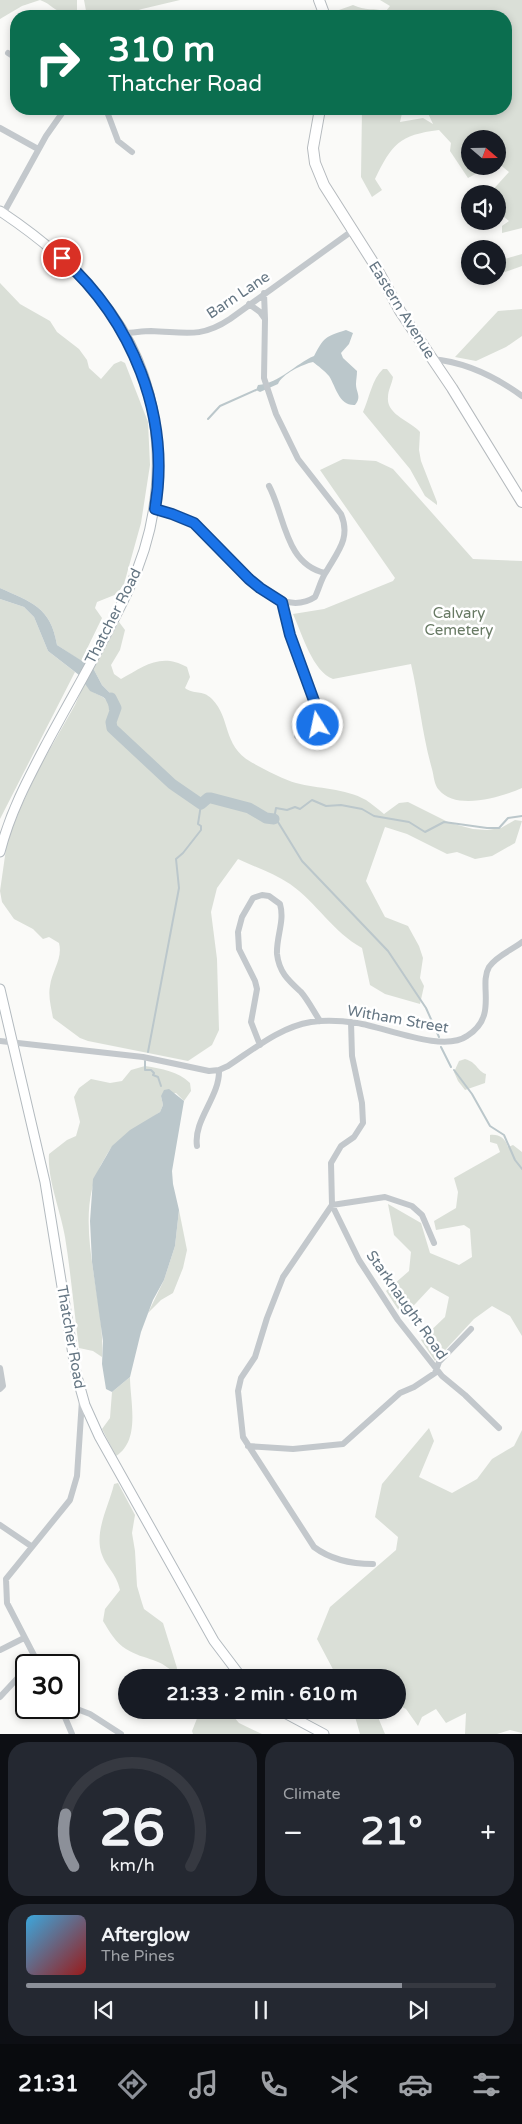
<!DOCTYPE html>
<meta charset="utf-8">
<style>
:root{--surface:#171b24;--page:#242831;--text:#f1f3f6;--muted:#9ea1a6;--line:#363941;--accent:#8c9099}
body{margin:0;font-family:"Varela Round",sans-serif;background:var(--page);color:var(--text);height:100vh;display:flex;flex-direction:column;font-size:19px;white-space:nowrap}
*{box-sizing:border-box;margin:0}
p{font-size:16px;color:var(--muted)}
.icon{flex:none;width:28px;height:28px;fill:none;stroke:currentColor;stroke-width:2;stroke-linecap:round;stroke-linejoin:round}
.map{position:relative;height:1734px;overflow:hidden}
.details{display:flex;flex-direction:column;gap:8px;padding:8px;background:#0d0f14;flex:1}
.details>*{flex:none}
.banner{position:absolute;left:10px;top:10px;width:502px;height:105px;border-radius:20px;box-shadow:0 2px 8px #0003;background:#0b6e4f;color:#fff;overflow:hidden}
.needle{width:32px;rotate:110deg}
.tools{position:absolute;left:461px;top:130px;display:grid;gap:10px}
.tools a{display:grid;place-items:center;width:45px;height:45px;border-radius:50%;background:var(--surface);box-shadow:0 2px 8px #0003;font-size:25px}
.speed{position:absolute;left:15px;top:1654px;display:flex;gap:10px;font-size:25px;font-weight:700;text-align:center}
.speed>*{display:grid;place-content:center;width:65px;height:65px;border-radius:50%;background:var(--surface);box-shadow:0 2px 8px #0003;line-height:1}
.speed .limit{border:2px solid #111;border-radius:8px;background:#fff;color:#111}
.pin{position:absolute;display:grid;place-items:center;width:42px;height:42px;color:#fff;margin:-21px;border:2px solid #fff;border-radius:50%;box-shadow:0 1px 5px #0007}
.me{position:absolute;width:55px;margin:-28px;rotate:350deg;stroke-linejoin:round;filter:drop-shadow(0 0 4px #0008)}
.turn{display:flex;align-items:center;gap:18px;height:105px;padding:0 15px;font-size:22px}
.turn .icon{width:65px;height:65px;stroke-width:2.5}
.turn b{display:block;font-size:35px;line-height:42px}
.big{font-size:38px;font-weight:700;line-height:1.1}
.details .card{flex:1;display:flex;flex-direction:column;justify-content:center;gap:8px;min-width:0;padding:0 18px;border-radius:20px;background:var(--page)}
.details .dial{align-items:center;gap:0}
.dial svg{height:130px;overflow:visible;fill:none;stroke:var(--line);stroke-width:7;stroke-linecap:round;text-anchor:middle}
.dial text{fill:var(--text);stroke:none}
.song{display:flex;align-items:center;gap:15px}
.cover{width:60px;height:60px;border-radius:8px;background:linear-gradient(135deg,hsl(200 70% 55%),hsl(0 70% 35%))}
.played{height:5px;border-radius:2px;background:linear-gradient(90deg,var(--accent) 80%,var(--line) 80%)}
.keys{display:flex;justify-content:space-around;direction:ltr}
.heat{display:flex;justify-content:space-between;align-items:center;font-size:28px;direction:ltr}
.details .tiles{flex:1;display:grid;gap:8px;grid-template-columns:1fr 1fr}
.card:last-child{grid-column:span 2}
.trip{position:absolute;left:118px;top:1669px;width:288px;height:50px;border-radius:25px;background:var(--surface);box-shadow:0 2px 8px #0003;font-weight:700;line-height:50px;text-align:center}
.menu{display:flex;height:80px;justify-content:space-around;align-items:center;background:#090b0e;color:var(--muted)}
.menu .icon{width:35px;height:35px}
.menu .active{color:var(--accent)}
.menu b{font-size:22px;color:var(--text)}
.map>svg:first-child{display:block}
.green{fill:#dadfd7}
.water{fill:#bbc7cb}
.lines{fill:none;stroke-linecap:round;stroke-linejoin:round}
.stream{stroke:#bbc7cb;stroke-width:2}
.river{stroke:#bbc7cb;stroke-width:11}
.secondary-casing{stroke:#b3babf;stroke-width:11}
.primary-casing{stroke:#b5babe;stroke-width:12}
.street{stroke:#c3c8cc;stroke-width:6}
.secondary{stroke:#fff;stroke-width:9}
.primary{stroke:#fff;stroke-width:10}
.route-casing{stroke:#114b97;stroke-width:12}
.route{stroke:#1a73e8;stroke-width:9}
.labels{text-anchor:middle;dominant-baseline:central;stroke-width:5;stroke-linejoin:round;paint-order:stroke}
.street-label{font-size:15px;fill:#657683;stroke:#fff}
.park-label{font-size:15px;fill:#687a64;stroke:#fff}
</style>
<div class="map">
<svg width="522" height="1734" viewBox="0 0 522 1734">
<rect width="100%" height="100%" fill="#fafaf8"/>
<path class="green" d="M0 0H77V10C56 18 55 5 40 0L22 6 0 19Z
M84 0H180L142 9 119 16H87Z
M380 0H522V228L502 233V226L509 221 498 212V194H489L509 172 498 163V139H470V166H490L468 178 450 151 451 143 439 130C399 135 392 144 375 179L382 190 372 197 361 177 362 109H403L400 122 423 118 433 124 426 109H506V16H333L339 10 353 5C365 11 374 8 386 11L390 6Z
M522 254V266L505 272 498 267V261Z
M0 283 20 304 50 321 57 332 79 349 87 360 89 368 101 379 114 364 121 361 125 363 148 422 150 465 141 523 124 584 117 594 97 602 95 608 102 618 81 661 57 645C51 607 31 602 0 588Z
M522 309V336L506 347 476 361 455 357 498 311Z
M383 369H387L393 377C392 384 388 390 388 397 386 415 411 421 420 432L419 450 421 461 437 502V505L425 496 410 469 363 412C369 399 372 379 383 369Z
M343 459 376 461 393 469 473 559 522 561V788C502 797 456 811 439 790 434 785 434 776 432 769 422 734 419 698 411 664L333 679C313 672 302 634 293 614L324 609 393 581 395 578 320 470Z
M0 599 24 607 34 617 48 651 75 672 0 819Z
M119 622 125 630 120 650 111 665 114 674 121 679C143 667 160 652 187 667L190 677 185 688C194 695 202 689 212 699 231 718 222 745 251 762 261 768 285 780 296 783 318 789 345 788 366 800 372 804 378 809 384 814L399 803 408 802 450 823 473 829 487 830 501 828 515 820 522 821 515 843 492 856 475 859 457 852 447 854 407 834 385 827 366 881 385 917 408 926 419 946 423 958 420 978 424 986 420 1004 385 994 370 985 362 948C333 932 317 903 290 884 275 874 255 867 238 859L217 888 211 912 217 959 219 1030 212 1045 188 1061 88 1041 80 1038 53 1018C51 1007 48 996 50 986 52 970 63 959 59 943L49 937 43 939 33 929 14 919 2 902 0 891 7 842 20 809 38 770 75 705 85 682C93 696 98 692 108 701H118L102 685 93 668Z
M465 1059C478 1063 477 1071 486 1074L485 1083 465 1090 458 1081 454 1072 459 1061Z
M145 1066C162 1069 178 1071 190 1083L191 1091 184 1101 176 1093 161 1096 163 1105 160 1112C145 1123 127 1133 113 1146 110 1149 107 1154 105 1158 68 1216 106 1294 102 1357L93 1351 79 1348C74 1311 71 1274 65 1237 61 1212 47 1179 49 1154L67 1140 76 1136 80 1122 74 1097 79 1088 91 1079 110 1083 122 1081 131 1070Z
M490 1135C499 1134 505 1138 508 1147L513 1145 522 1152V1336L510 1316 492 1306 474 1319 435 1361 421 1340 445 1317 449 1297 431 1287 403 1317 386 1291 409 1271 411 1252 394 1235 388 1204 421 1223 430 1253 459 1265 472 1257 470 1229 464 1225 436 1230 434 1221 456 1208 458 1192 454 1178 500 1152 497 1144 490 1142Z
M179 1210 187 1250 183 1268 173 1293 161 1300 148 1313 164 1280 175 1246Z
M130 1377C130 1401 141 1440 116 1456L102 1429 110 1418 112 1392Z
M429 1428 434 1441 419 1477 452 1493 477 1479 492 1459 514 1446 522 1430V1733L510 1730 497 1734H465L466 1713 446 1723 436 1709 422 1717 418 1726 406 1709 396 1704V1678L337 1677 317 1639 330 1607 396 1550 398 1537 375 1517 382 1484Z
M118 1483 135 1515 132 1533 135 1551 137 1586 142 1603 144 1609 163 1623 177 1668 176 1675 179 1677H177C162 1657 145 1661 126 1649 116 1643 109 1631 103 1621L105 1609 120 1590C116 1572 106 1568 101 1552 95 1529 109 1506 114 1484Z
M196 1710H228L239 1723 262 1734H193L192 1731 198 1716Z
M353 1710H375L385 1734H360Z"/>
<path class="water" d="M346 330 353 333 349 344 341 353 343 358 357 371C357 376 356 380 356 384 356 393 362 396 355 405 339 406 336 387 329 376 325 371 318 366 313 362 303 364 282 374 278 384L260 392 256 390 258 385C280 383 295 364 314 356 324 337 325 337 346 330Z
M0 588C31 602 51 607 57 645L93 668 102 685 118 701V709L116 713 109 710 108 701 103 697 90 691 79 675 48 651 34 617 24 607 0 599Z
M169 1089 184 1101 172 1171 173 1184 179 1210 175 1246 164 1280 153 1300 141 1332 130 1377 112 1392 106 1389 102 1364 103 1341 92 1262 90 1221 93 1179 112 1146 130 1130 160 1112 163 1105 161 1096 164 1090Z"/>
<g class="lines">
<path class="stream" d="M208 419 220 406 256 390
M439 1037 426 1008 388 951 302 861 278 822 274 819 276 808 287 810 295 807 300 809 312 800 326 806 341 805 362 809 374 816 409 822 425 832 444 822 487 828H499L508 818 522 816
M441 1047 451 1067
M148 1052 179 888 176 859 183 853 201 830V826L198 824C199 817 200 812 201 804
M145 1061V1070H151L154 1073 153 1075 158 1077 161 1086
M454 1070 472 1094 490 1126 504 1135 515 1160 522 1169"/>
<path class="river" d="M111 698 116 708 111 722 112 728 172 784 201 804 208 798H211L249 808 266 818 274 819"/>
<defs>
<path id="secondary" d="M0 211C42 239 82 272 111 313 169 393 170 503 128 591 104 642 75 691 48 741 29 777 10 812 0 852
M0 989 45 1182 76 1373 85 1405 99 1436 214 1641 242 1678
M279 1710 324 1734"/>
<path id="primary" d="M319 0 325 16
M320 109 313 148 315 163 324 185 376 267 400 311 452 388 522 502"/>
</defs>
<use href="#secondary" class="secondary-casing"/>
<use href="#primary" class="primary-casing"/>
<path class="street" d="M8 53 16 58
M106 109 118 141 132 152
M0 128 38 149
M3 214 46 136 65 109
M249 304 260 312 265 319 264 293
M124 333C133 333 142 331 151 331 184 332 200 339 230 319L352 231
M432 359C465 362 496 377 522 396
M269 486C285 516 285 564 325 573
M155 509C170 512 189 517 201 529 226 553 274 624 315 597 319 589 321 579 326 572 338 551 351 538 341 514L298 459 276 414 264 378 265 319
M282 602 290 635 318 715C318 724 318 734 312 741H304L297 736 301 727 312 724 318 725
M351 1022 352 1056 362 1103 363 1123 354 1137 341 1146 331 1163 332 1205 283 1277 267 1318 255 1357 241 1378 238 1391 243 1437 314 1547C330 1559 352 1564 373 1564
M0 1041 143 1057 209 1071 219 1070 228 1066C254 1049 280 1027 311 1022 326 1020 343 1021 357 1023 385 1027 443 1053 467 1036 499 1016 478 986 489 967 496 956 512 950 522 942
M260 1045 251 1022 257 989 255 981 239 949 238 932 242 917 253 898 262 895 269 896 280 904C285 921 276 937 277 954 279 972 288 980 301 992 308 1000 314 1012 320 1021
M197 1146C193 1120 220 1097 219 1070
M434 1243 422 1215 412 1206 385 1197 332 1205 359 1260 398 1320 442 1376 465 1395 499 1428
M0 1368 3 1386 0 1389
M248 1446 293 1449 343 1444 400 1393 414 1387 435 1373 439 1362 471 1329
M0 1525 31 1546
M0 1650 24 1638
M39 1665 7 1603 6 1579 70 1500 77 1476 82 1400
M0 1697 26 1669
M69 1706 90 1714 121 1734
M61 1708 72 1734"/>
<use href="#secondary" class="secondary"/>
<use href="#primary" class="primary"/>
</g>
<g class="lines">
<defs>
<path id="route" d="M62 258C132 321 171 415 155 509L172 514 194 523 249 579 260 588 282 602 290 635 317 709 318 725"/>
</defs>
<use href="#route" class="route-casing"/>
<use href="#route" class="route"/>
</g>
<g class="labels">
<g class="street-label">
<text transform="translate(238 295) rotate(-34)">Barn Lane</text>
<text transform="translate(402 310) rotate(58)">Eastern Avenue</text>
<text transform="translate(113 616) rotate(-63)">Thatcher Road</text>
<text transform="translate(398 1019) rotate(10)">Witham Street</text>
<text transform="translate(407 1305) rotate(55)">Starknaught Road</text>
<text transform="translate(71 1337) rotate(80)">Thatcher Road</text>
</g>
<g class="park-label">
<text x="459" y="613">Calvary<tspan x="459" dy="17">Cemetery</tspan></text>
</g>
</g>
</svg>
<div class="tools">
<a><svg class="needle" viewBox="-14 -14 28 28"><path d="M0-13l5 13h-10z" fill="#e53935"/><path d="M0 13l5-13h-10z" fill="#9ea1a6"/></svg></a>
<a><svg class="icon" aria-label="sound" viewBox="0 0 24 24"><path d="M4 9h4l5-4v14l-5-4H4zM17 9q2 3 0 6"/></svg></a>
<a><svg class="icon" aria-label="search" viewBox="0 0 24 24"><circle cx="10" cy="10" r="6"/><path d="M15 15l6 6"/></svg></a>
</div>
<div class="speed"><div class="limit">30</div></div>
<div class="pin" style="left:62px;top:258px;background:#d93025"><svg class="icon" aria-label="arrive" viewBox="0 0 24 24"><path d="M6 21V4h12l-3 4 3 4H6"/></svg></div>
<svg class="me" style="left:318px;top:725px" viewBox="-20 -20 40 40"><circle r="17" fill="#1a73e8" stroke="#fff" stroke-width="3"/><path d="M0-11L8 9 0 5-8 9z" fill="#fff"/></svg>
<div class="trip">21:33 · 2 min · 610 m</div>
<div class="banner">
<div class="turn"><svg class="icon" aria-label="right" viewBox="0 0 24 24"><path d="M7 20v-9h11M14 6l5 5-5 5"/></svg><div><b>310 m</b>Thatcher Road</div></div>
</div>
</div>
<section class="details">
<div class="tiles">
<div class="card dial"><svg viewBox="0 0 100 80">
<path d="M14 69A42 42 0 1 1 86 69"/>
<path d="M14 69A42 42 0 0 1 9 37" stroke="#8c9099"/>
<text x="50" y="56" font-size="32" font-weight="700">26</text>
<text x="50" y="72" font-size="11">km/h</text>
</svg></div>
<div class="card"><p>Climate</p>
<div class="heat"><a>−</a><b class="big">21°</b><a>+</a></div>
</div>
<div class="card">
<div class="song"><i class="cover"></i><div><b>Afterglow</b><p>The Pines</p></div></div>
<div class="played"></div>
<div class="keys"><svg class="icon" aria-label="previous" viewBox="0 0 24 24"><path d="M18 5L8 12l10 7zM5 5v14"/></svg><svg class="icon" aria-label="pause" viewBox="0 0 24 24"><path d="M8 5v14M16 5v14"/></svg><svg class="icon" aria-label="next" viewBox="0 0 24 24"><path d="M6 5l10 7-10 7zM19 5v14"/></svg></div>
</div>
</div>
</section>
<nav class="menu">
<b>21:31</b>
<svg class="icon active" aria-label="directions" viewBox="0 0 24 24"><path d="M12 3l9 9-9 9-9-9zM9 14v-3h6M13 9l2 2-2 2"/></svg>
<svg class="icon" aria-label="music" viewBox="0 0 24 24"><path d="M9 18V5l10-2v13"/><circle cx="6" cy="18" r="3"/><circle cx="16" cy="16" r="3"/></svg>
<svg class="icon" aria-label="phone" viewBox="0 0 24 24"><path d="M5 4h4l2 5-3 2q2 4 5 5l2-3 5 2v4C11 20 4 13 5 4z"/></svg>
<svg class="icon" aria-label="climate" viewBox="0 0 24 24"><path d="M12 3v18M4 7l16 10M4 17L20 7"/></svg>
<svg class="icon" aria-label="car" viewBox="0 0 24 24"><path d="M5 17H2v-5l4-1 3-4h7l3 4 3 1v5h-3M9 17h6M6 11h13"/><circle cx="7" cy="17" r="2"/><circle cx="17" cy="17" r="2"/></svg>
<svg class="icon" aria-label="filters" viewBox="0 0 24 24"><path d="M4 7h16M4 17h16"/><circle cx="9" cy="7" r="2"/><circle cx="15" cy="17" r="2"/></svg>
</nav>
